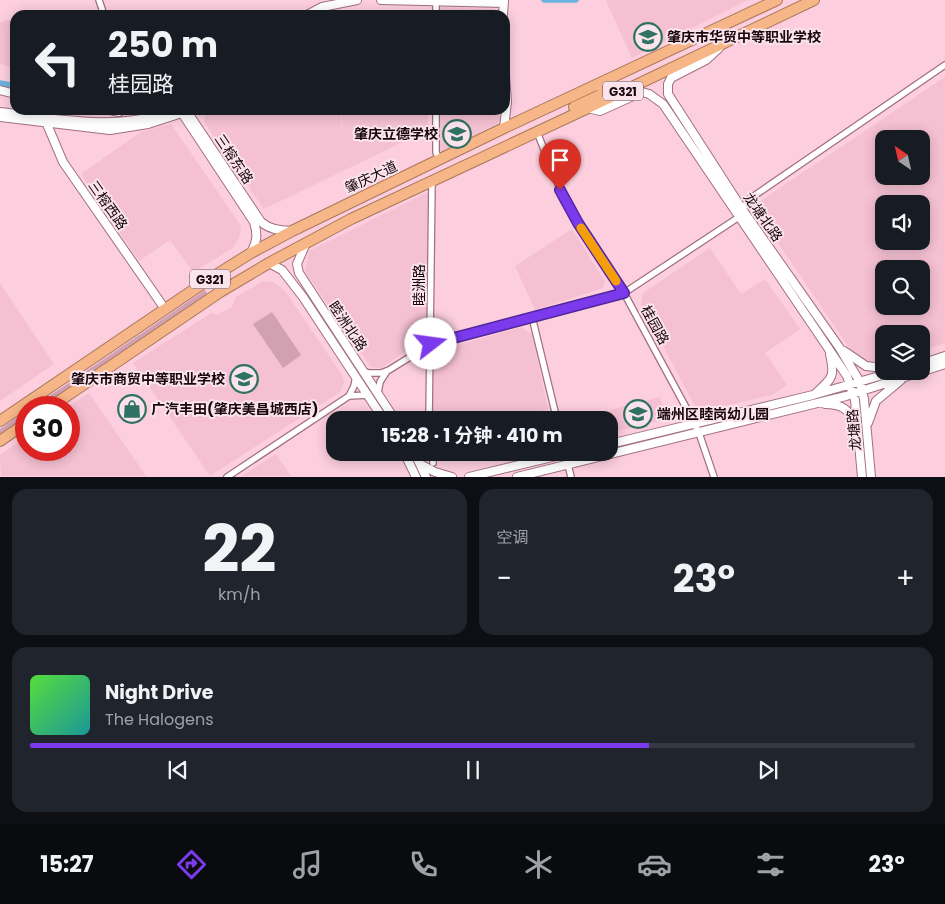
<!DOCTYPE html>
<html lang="zh">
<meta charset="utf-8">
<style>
:root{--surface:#171b24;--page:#20242c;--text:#f1f3f6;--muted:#9ea1a6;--line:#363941;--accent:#7c3aed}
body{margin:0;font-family:Poppins,"Noto Sans SC",sans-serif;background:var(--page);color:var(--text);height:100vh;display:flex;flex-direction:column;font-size:19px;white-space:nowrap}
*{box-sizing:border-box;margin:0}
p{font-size:16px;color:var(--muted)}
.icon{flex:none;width:28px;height:28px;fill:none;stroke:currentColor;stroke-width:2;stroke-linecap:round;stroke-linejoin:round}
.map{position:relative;height:477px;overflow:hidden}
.sheet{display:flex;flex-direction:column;gap:12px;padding:12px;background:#0d0f14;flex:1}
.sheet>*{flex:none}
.hud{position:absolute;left:10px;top:10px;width:500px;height:105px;border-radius:15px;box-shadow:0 2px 12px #0003;background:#171b24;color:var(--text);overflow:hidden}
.needle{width:32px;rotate:326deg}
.fabs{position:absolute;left:875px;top:130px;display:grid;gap:10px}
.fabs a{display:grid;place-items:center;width:55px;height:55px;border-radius:10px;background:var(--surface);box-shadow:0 2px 12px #0003;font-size:25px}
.speed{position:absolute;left:15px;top:396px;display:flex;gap:10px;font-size:25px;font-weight:700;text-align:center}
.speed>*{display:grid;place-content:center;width:65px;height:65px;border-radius:50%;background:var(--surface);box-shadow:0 2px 12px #0003;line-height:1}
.speed .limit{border:8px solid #d22;background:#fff;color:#111}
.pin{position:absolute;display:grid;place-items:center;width:42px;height:42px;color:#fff;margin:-51px -21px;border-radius:50% 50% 50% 0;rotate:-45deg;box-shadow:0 0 5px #0007}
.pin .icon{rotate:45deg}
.me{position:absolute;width:55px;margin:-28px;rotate:75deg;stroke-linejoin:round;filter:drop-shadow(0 0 4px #0008)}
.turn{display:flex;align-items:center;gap:18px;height:105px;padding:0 15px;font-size:22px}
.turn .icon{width:65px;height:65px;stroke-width:2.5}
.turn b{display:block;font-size:35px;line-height:42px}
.big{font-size:38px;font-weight:700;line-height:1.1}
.sheet .widget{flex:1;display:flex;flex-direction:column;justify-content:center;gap:8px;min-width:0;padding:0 18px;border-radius:15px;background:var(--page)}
.sheet .dial{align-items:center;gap:0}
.dial b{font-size:65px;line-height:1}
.song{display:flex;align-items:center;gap:15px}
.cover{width:60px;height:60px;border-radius:8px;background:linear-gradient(135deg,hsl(110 70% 55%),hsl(180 70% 35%))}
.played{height:5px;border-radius:2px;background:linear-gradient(90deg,var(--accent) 70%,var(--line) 70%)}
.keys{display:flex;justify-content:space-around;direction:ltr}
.heat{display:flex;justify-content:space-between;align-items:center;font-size:28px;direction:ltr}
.sheet .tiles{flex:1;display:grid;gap:12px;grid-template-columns:1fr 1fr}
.widget:last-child{grid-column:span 2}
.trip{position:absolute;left:326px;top:411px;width:292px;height:50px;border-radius:15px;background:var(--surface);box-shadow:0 2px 12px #0003;font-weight:700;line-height:50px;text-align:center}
.dock{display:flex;height:80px;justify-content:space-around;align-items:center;background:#090b0e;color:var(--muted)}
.dock .icon{width:35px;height:35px}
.dock .on{color:var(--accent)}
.dock b{font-size:22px;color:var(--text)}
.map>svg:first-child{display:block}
.built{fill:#f4c0d2;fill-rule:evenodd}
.green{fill:#d1a1b2}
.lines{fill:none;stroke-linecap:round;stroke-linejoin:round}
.canal{stroke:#6ab2de;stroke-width:5.5}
.street-casing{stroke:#a26f81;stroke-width:8}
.secondary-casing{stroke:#a26f81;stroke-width:10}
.highway-casing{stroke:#a9785c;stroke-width:12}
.street{stroke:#fff;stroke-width:5.5}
.secondary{stroke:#fff;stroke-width:8}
.highway{stroke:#f7b687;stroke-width:10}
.route-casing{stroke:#51269a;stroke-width:12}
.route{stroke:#7c3aed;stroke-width:9}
.slow{stroke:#f59e0b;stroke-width:9}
.labels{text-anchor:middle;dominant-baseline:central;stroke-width:4;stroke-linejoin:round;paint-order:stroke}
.shield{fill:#fae3ea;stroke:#5c484f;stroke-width:1}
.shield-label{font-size:12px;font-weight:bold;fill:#18060d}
.poi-label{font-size:14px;font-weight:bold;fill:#18060d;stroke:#fae3ea;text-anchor:start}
.street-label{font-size:14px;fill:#18060d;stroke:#fae3ea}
</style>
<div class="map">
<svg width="945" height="477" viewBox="0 0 945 477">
<rect width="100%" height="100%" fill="#fccede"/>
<path class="built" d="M608 0H748L632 58 606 1Z
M439 7 494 9 495 15H439Z
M7 20 15 21V68L0 64V22Z
M945 77V343L921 351V334H884V362L874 364 853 353 753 206ZM884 139H921V176H884ZM884 204H921V241H884ZM884 269H921V306H884Z
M206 110H341L342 144V110H428V130L264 209 204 122Z
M438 110H501L502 121 442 152 437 148Z
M171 124 241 226 239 238 233 248 193 272 170 240 139 261 81 174 141 132Z
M428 192 426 338 381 368 371 367 305 272 309 251Z
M572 229 605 282 603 288 535 310 515 266Z
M710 248 741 294 765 279 800 329 765 353 787 385 772 395 698 412 641 304 643 293Z
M263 281 273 282 285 291 342 375 344 383 340 392 210 476 133 363 211 313 217 315 232 307 236 297Z
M0 283 54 364 0 401Z
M522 327 532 335 548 409 504 420H433V352Z
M89 393 146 476H1L0 455 26 437V450H69L68 407Z
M660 397 666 419 615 432 609 410Z
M544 413 545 420H515Z
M485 453V452L529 453 488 462Z
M276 454 291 476H242Z"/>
<path class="green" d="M205 290 209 296 45 407 32 408Z
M272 312 301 355 283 368 253 324Z
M26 411V420L0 438V429Z"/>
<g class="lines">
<path class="canal" d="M544 0H576
M0 83 15 86"/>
<defs>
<path id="street" d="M99 0 104 15
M436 0V15
M436 110V152L439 160
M537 132 560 189 578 223 624 293 689 413 699 433 714 477
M532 317 557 420
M363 371 369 373H381L389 370 431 344 624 293 739 217 748 200 945 65
M378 393 380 382 387 371
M349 396 369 395
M429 420 432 181
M432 452 433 463
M565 452 571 477
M227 477 349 396 354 386 356 376"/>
<path id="secondary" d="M381 0 504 3
M307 15 322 7 357 0
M503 15 504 0
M719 48 706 60 671 78 668 84V94L742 209 839 347 860 382 864 399 871 477
M0 90 15 94
M588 108 600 111 642 92 649 94 663 104 847 376 855 400 862 477
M41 110 63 162 165 309
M110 110 119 112 122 110
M180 110 254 222C258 235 257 241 251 253
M186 110 261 222C271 230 279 230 292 231
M0 112C58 119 118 132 173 110
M0 117 110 130 148 124 188 111
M504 128 507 102 505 76
M306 243 297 264 299 273 395 420
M269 263 282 270 303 297 384 420
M844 351 866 366 884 368
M921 364 945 356
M816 393C833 378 835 376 830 354
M825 404C842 404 849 409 855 425
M868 423 876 401 901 380
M610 444 813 395 897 371
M404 452 416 477
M414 452 426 477
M420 464 435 472 452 477
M469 477 573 452
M517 477 846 396 945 364"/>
<path id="highway" d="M574 107 600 95 604 89 601 83
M49 408 220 292 269 263 351 219 588 108 814 0
M0 421 211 278 251 253 292 231 504 128 777 0
M0 441 26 423"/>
</defs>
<use href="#street" class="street-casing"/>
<use href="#secondary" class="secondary-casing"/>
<use href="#highway" class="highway-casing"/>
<use href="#street" class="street"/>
<use href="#secondary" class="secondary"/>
<use href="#highway" class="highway"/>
</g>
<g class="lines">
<defs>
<path id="route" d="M431 344 624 293 578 223 560 190"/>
</defs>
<use href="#route" class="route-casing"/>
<use href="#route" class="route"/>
<path class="slow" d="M581 228 616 281"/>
</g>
<defs>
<symbol id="school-ring" viewBox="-11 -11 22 22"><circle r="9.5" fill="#fae3ea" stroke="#2f7162" stroke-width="1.5"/><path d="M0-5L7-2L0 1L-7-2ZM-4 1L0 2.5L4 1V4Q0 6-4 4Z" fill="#2f7162"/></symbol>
<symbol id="shop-ring" viewBox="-11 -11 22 22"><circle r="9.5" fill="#fae3ea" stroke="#2f7162" stroke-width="1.5"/><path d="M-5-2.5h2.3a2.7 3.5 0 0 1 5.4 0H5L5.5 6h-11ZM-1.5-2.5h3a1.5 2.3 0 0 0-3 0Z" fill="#2f7162"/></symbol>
</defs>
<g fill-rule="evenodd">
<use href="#school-ring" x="632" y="21" width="32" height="32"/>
<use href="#school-ring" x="441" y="118" width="32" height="32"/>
<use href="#school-ring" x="228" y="363" width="32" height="32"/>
<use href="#shop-ring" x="116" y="393" width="32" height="32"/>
<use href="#school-ring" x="622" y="398" width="32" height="32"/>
</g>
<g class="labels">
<g class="shield">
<rect x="603" y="81.5" width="40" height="19" rx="4"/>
<rect x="190" y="269.5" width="40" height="19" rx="4"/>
</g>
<g class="shield-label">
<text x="623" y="91">G321</text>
<text x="210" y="279">G321</text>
</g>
<g class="poi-label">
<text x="667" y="37">肇庆市华贸中等职业学校</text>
<text x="438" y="134" text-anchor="end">肇庆立德学校</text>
<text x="225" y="379" text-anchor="end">肇庆市商贸中等职业学校</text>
<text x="151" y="409">广汽丰田(肇庆美昌城西店)</text>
<text x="657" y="414">端州区睦岗幼儿园</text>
</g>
<g class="street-label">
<text transform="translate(234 159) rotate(56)">三榕东路</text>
<text transform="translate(371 177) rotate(-25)">肇庆大道</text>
<text transform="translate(108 205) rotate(55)">三榕西路</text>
<text transform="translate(763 217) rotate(55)">龙塘北路</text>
<text transform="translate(419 285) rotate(-90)">睦洲路</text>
<text transform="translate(655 325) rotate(61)">桂园路</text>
<text transform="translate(348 326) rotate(56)">睦洲北路</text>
<text transform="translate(854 430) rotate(-95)">龙塘路</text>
</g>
</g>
</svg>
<div class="fabs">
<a><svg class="needle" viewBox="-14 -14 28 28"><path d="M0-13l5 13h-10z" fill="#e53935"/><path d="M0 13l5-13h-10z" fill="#9ea1a6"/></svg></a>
<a><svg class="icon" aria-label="sound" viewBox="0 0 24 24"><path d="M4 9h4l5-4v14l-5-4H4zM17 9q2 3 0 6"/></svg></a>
<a><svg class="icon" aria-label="search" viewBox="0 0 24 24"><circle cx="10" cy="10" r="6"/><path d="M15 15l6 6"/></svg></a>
<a><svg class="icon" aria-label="layers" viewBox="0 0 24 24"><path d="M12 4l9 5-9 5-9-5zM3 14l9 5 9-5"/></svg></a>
</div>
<div class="speed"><div class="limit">30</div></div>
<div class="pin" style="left:560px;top:190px;background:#d93025"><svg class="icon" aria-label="arrive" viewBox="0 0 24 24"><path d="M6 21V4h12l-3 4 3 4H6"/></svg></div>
<svg class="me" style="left:431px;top:344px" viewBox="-20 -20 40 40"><circle r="19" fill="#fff"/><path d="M0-13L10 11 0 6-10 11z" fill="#7c3aed"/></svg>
<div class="trip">15:28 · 1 分钟 · 410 m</div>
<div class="hud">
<div class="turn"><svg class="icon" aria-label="left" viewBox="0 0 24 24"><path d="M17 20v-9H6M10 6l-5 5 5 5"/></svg><div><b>250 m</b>桂园路</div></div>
</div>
</div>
<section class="sheet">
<div class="tiles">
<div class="widget dial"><b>22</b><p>km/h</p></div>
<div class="widget"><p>空调</p>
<div class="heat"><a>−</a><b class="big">23°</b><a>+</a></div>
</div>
<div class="widget">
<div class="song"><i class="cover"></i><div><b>Night Drive</b><p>The Halogens</p></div></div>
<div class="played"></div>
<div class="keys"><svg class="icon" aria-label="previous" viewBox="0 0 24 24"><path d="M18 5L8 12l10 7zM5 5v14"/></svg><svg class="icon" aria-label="pause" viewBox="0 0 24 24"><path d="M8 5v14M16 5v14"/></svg><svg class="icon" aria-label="next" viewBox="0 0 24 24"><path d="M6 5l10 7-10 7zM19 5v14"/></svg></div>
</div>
</div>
</section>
<nav class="dock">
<b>15:27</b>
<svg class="icon on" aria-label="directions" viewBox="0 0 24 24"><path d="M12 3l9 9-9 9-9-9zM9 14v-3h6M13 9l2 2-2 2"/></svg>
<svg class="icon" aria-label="music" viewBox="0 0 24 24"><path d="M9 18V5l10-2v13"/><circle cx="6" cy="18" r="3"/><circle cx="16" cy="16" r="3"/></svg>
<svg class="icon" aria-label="phone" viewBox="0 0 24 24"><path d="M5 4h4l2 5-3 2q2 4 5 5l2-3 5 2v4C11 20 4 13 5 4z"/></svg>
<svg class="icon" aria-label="climate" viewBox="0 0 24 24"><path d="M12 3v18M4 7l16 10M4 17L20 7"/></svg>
<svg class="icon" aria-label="car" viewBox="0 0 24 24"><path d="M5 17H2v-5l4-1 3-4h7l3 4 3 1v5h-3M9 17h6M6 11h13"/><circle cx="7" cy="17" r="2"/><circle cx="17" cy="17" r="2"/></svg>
<svg class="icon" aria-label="filters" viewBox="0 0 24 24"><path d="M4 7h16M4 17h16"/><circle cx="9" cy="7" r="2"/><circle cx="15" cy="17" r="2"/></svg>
<b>23°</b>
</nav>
